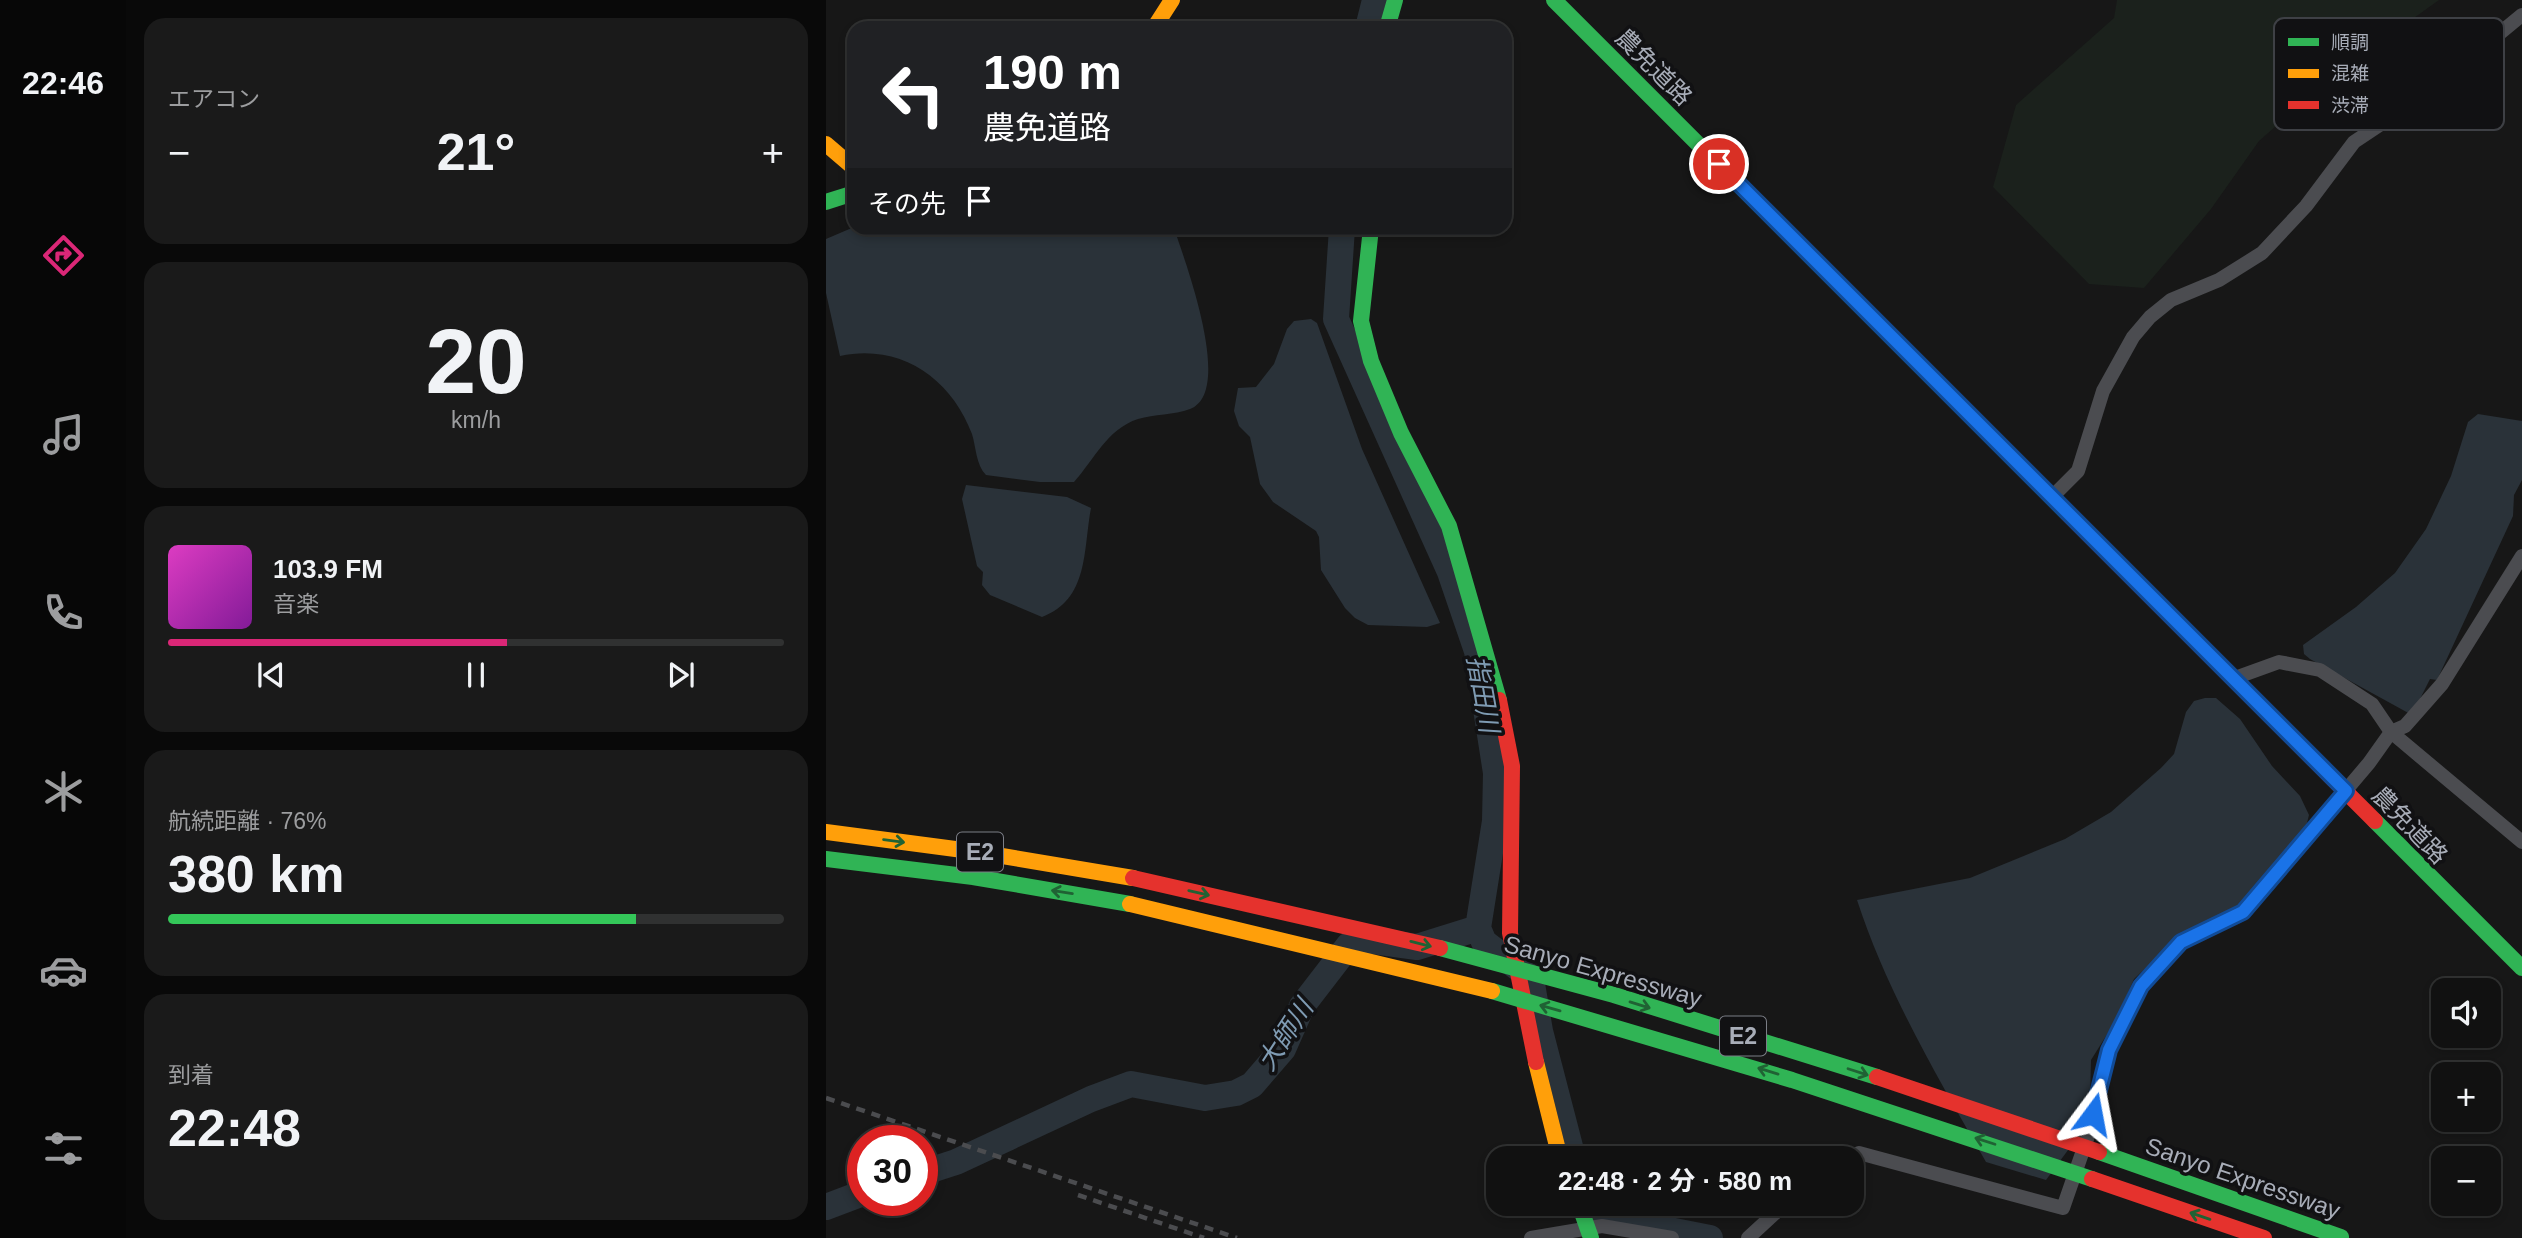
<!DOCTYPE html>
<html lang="ja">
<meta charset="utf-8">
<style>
:root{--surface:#111;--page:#1a1a1a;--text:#f1f3f6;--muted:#9c9d9f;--line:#303131;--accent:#db2777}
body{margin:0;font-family:Arial,"Noto Sans JP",sans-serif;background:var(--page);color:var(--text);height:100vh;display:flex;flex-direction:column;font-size:26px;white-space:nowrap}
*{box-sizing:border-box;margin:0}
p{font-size:23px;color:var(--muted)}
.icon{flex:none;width:38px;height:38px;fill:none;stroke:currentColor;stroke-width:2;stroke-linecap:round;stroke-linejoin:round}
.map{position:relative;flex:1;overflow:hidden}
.side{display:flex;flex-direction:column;gap:18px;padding:18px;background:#090909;width:700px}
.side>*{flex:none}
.top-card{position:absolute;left:21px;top:21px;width:665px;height:214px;border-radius:21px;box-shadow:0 4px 10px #0003,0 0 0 2px var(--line);background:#202124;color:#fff;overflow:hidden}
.buttons{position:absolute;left:1605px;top:978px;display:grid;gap:14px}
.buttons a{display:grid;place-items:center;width:70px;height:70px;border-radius:14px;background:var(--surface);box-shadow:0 4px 10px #0003,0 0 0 2px var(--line);font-size:35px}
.speed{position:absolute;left:21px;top:1125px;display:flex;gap:14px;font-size:35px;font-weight:700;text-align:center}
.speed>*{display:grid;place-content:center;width:91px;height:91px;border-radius:50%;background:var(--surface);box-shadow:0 4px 10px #0003,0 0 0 2px var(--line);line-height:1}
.speed .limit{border:10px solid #d22;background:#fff;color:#111}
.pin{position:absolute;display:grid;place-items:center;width:60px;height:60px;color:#fff;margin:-30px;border:4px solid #fff;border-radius:50%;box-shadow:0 2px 7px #0007}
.me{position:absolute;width:77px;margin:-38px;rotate:13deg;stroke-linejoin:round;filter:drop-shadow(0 0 5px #0008)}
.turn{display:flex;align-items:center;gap:24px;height:147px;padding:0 21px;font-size:32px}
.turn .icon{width:91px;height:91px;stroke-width:2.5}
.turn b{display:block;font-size:49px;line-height:60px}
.then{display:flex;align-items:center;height:66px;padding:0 21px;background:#0003;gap:14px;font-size:26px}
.big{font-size:52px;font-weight:700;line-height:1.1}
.side .tile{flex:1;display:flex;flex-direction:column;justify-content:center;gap:10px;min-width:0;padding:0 24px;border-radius:21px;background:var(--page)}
.side .dial{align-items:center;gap:0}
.dial b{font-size:91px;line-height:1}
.song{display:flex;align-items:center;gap:21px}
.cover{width:84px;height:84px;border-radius:10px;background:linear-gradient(135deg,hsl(310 70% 55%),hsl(290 70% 35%))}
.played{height:7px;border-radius:4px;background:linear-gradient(90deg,var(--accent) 55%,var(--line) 55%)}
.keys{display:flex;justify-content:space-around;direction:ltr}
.heat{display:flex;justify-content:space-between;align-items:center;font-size:38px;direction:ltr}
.charge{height:10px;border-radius:5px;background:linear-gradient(90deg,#34c759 76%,var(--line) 0)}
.trip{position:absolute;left:660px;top:1146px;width:378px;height:70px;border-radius:21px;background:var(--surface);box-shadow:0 4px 10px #0003,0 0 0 2px var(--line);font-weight:700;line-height:70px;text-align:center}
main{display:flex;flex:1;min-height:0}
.tab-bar{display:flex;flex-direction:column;width:126px;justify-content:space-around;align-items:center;background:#070707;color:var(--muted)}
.tab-bar .icon{width:49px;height:49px}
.tab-bar .current{color:var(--accent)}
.tab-bar b{font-size:32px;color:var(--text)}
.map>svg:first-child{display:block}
.green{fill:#1b211c}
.water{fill:#2a3239}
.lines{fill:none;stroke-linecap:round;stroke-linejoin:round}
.river{stroke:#2a3239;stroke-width:26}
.street{stroke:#4b4c50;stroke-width:14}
.fast{stroke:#30b455;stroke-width:16}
.slow{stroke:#ff9f0a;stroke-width:16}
.jam{stroke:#e5322d;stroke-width:16}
.rail{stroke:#4b4c4f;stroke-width:4.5;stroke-dasharray:9 7;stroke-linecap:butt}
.fast-bridge{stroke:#30b455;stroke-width:16}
.slow-bridge{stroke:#ff9f0a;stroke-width:16}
.jam-bridge{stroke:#e5322d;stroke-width:16}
.oneway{stroke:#206234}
.route-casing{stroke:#114b97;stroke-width:18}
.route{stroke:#1a73e8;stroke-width:12}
.labels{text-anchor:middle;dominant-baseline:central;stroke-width:7;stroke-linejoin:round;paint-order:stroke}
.shield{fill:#111113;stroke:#7b7e86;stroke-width:2}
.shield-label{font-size:23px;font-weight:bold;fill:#a8adb8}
.street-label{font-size:24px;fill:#a8adb8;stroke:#111113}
.water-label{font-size:26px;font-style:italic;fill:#7f9bb3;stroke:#111113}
.key{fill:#111113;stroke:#3e4045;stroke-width:2}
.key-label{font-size:19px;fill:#a8adb8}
</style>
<main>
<nav class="tab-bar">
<b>22:46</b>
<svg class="icon current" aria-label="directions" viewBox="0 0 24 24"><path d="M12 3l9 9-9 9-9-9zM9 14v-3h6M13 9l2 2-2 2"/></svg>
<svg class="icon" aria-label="music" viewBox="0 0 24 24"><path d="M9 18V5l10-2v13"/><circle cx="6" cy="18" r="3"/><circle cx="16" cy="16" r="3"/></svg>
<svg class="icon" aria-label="phone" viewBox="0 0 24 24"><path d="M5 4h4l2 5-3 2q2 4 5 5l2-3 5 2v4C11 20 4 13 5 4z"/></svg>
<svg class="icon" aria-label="climate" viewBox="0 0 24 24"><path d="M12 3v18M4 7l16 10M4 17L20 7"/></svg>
<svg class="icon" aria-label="car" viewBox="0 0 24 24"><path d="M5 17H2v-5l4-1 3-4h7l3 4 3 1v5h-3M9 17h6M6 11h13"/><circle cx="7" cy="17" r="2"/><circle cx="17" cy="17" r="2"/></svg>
<svg class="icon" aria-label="filters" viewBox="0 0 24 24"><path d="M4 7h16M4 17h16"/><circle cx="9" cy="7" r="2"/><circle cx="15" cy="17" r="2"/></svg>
</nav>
<section class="side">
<div class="tile"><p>エアコン</p>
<div class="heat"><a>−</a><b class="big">21°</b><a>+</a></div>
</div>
<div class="tile dial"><b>20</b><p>km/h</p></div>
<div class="tile">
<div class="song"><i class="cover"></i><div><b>103.9 FM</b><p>音楽</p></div></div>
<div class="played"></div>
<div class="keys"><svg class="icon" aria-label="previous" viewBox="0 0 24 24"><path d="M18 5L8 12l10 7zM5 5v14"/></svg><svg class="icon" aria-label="pause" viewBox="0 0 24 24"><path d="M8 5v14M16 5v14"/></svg><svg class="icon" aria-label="next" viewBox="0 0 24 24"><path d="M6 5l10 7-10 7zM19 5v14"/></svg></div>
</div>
<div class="tile"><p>航続距離 · 76%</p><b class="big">380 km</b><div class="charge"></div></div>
<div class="tile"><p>到着</p><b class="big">22:48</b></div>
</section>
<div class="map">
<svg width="1696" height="1238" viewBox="0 0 1696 1238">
<rect width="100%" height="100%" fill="#171717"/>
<path class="green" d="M1291 0H1613L1507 76 1433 141 1385 209 1318 288 1263 284 1167 187 1190 105 1288 18Z"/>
<path class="water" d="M28 227 348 228C358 259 409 392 364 409 348 415 328 414 312 419 281 429 268 460 248 482H214L160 475C150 465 150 447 146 434 125 378 74 343 14 356L0 293V239Z
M485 319 491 323 536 449 614 623 601 627 542 625 529 618 519 608 495 570 493 537 490 531 447 502 434 484 424 437 413 426 408 411 412 388 430 387 448 364 461 329 468 321Z
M1652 414 1696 421V480L1688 495 1687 516 1611 680 1604 679 1586 715 1484 659 1478 654 1477 645 1530 607 1569 573 1600 529 1625 476 1642 422Z
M140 485 241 497 265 508C257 551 263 599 216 617L164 595 156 585 157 572 151 566 136 499Z
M1379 698H1390L1414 719 1446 766 1474 796 1483 815 1481 823 1466 847 1412 907 1340 949 1308 979 1290 1020 1265 1060 1264 1097 1256 1131 1220 1180 1160 1162C1112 1078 1061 992 1031 900L1144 878 1239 839 1285 812 1335 768 1348 754 1360 712 1368 701Z"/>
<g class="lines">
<path class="river" d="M542 28 549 0
M516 228 510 319 624 572 651 651 670 773 669 821 652 928 658 942 705 978 714 1031 747 1158
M96 1173 130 1162 265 1099 305 1084 379 1098 410 1093 426 1085 457 1049 476 1006 523 945 547 941 591 947 652 928
M766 1204 777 1217 884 1238
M0 1207 37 1193"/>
<path class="street" d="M1226 497 1252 471 1277 391 1307 337 1324 317 1345 300 1393 280 1436 253 1480 206 1528 142 1600 94 1696 15
M1406 679 1453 662 1494 670 1546 704 1565 732 1696 842
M1023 1158 1033 1153 1237 1208 1262 1136 1283 1050 1315 986 1355 942 1417 912 1543 763 1565 732 1579 726 1616 684 1696 556
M705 1238 776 1226 846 1238
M922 1238 959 1204"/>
<path class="fast" d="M728 0 1241 513
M561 28 569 0
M0 202 28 193
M545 228 535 321 545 361 575 433 623 526 673 700
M1549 821 1696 968
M0 859 147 877 304 904
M753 1204 765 1238"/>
<path class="slow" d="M328 28 346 0
M0 144 28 168
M0 832 152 852 307 878
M710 1062 734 1158"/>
<path class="jam" d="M1241 513 1549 821
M673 700 686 766 684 933 710 1062"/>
<path class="rail" d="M0 1098 411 1238
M252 1195 378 1238"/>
<path class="fast-bridge" d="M614 948 788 995 1051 1077
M666 991 966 1080 1266 1179
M1273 1152 1515 1237"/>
<path class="slow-bridge" d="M304 904 666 991"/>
<path class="jam-bridge" d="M307 878 614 948
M1051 1077 1273 1152
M1266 1179 1438 1238"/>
</g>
<defs><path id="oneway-shaft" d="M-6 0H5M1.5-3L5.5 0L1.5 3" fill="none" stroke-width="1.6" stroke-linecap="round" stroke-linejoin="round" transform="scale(1.75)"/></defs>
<g class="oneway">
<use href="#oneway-shaft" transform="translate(68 841) rotate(7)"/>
<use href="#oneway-shaft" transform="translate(236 892) rotate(-171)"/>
<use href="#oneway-shaft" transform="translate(373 893) rotate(13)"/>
<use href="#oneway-shaft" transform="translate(595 944) rotate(14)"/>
<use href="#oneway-shaft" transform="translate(814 1005) rotate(17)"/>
<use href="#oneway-shaft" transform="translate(724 1008) rotate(-164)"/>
<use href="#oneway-shaft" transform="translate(942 1071) rotate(-163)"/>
<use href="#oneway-shaft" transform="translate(1032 1072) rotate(18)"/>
<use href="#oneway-shaft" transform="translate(1159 1141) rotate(-162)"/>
<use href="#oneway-shaft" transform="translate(1374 1216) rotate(-161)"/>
</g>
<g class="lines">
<defs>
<path id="route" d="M893 164 1520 791 1417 912 1355 942 1315 986 1283 1050 1267 1114"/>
</defs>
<use href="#route" class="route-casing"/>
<use href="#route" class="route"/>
</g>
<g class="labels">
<g class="shield">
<rect x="131" y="832.5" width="46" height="39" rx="5"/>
<rect x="894" y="1016.5" width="46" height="39" rx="5"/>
</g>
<g class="shield-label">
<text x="154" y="852">E2</text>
<text x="917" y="1036">E2</text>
</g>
<g class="street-label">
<text transform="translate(828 67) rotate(45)">農免道路</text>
<text transform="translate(1584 825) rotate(46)">農免道路</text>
<text transform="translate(777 971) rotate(16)">Sanyo Expressway</text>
<text transform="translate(1417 1178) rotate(19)">Sanyo Expressway</text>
</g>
<g class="water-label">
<text transform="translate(657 694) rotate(80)">指田川</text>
<text transform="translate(459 1035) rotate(-57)">大師川</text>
</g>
</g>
<rect x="1448" y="18" width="230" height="112" rx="10" class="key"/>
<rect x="1462" y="38" width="31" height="8" fill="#30b455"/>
<rect x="1462" y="69" width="31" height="9" fill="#ff9f0a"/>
<rect x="1462" y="101" width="31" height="8" fill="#e5322d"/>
<g class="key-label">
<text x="1505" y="49">順調</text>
<text x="1505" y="80">混雑</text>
<text x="1505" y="112">渋滞</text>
</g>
</svg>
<div class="buttons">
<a><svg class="icon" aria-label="sound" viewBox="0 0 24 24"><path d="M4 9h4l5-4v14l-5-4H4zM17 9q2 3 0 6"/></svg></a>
<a>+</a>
<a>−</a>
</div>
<div class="speed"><div class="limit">30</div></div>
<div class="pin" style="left:893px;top:164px;background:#d93025"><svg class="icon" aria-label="arrive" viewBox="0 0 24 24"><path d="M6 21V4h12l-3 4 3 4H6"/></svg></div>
<svg class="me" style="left:1267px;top:1114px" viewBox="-20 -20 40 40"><path d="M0-17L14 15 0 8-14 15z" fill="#1a73e8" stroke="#fff" stroke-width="4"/></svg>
<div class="trip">22:48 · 2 分 · 580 m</div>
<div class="top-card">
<div class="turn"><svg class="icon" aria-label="left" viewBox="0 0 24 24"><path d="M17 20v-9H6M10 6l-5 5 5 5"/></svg><div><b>190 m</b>農免道路</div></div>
<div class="then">その先<svg class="icon" aria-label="arrive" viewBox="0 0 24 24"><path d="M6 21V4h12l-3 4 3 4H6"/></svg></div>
</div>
</div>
</main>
